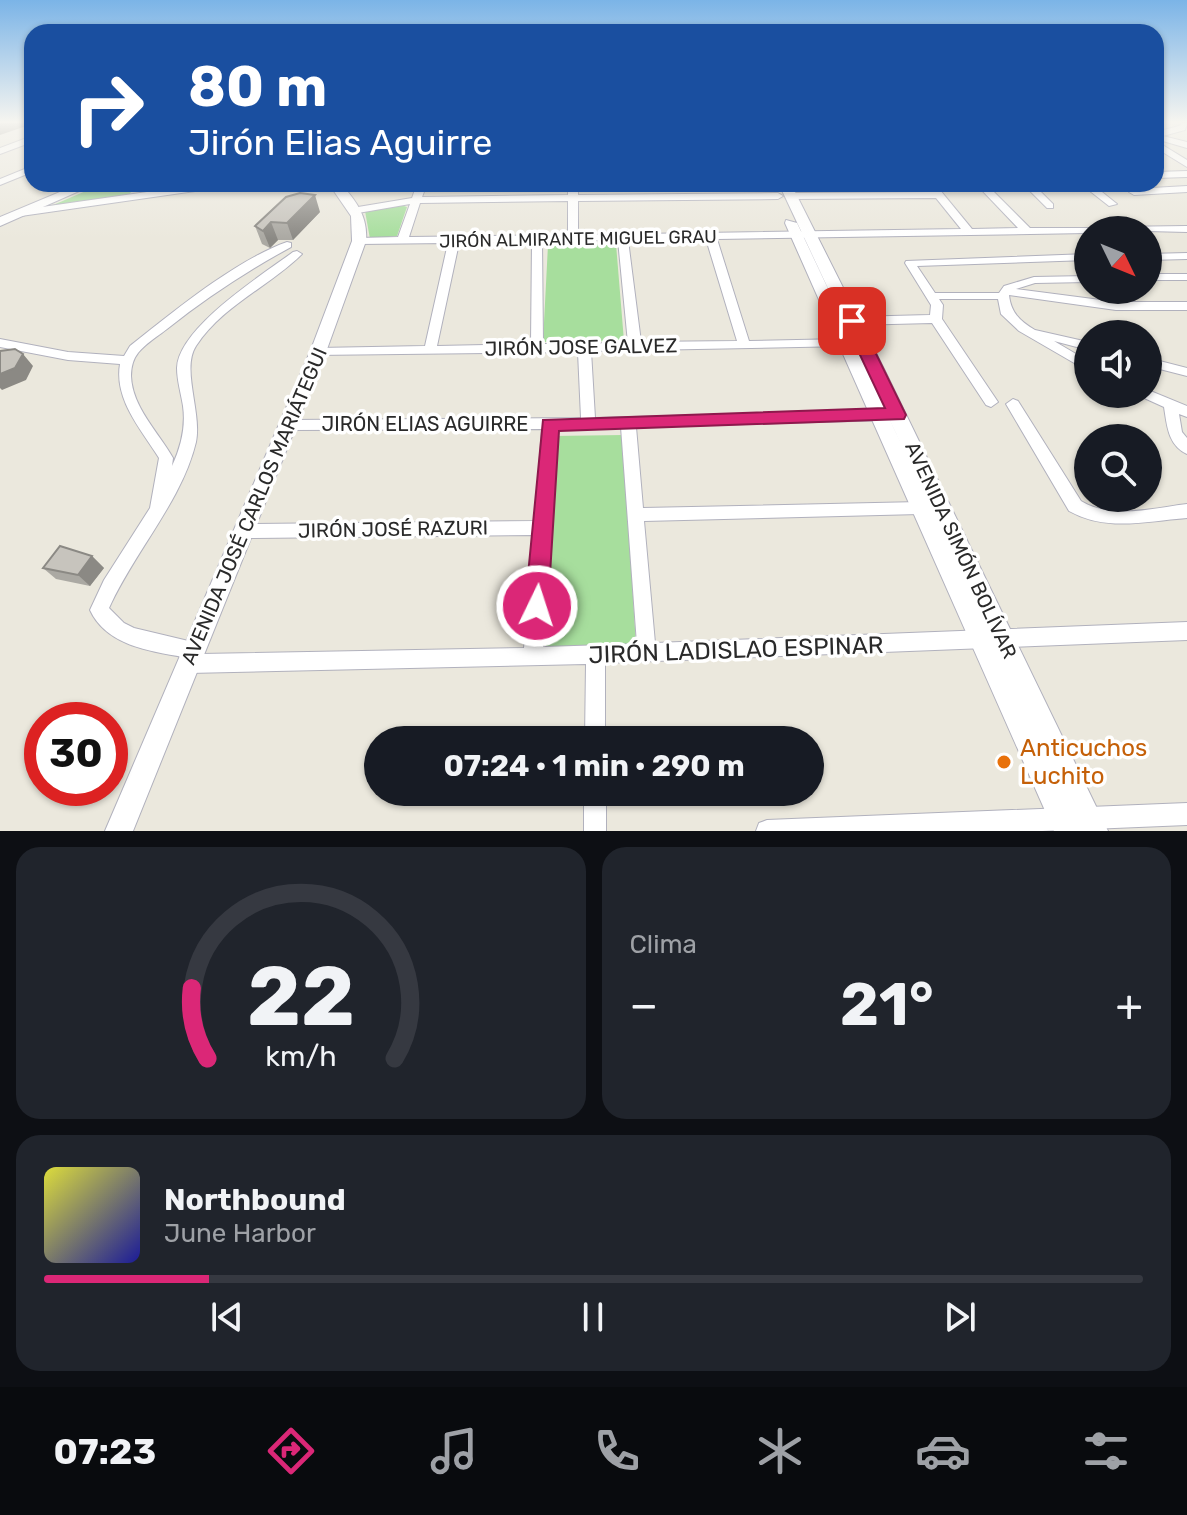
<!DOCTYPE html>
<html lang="es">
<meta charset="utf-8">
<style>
:root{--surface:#171b24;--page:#20242c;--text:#f1f3f6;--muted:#9ea1a6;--line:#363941;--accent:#db2777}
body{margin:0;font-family:Rubik,sans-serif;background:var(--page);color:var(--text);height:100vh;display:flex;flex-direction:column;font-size:30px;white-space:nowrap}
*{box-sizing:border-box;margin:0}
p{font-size:26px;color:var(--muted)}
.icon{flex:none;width:44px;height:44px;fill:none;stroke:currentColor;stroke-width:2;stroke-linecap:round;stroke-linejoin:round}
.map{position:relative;height:831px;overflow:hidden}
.panel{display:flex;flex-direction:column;gap:16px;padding:16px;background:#0d0f14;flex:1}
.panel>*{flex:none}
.banner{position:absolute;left:24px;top:24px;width:1140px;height:168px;border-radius:24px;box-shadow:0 2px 6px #0004;background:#1a4fa0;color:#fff;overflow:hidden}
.needle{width:52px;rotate:133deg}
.fabs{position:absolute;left:1074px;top:216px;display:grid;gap:16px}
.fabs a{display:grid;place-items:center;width:88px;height:88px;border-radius:50%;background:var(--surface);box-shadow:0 2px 6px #0004;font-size:40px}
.speed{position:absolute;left:24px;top:702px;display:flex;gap:16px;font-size:40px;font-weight:700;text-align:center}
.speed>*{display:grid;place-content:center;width:104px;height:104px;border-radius:50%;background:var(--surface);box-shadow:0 2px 6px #0004;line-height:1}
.speed .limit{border:12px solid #d22;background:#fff;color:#111}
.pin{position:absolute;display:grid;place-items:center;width:68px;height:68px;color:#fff;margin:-34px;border-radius:16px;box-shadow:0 4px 12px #0006}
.me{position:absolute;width:88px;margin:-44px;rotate:4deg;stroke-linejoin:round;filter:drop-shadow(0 0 6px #0008)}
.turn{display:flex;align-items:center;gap:28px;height:168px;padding:0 32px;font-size:36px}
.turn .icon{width:104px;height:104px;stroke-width:2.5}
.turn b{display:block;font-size:56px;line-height:68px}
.big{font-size:60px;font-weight:700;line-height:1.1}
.panel .card{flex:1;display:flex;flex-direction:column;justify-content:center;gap:12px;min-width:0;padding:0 28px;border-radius:24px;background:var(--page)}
.panel .dial{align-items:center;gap:0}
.dial svg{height:208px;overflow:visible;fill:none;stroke:var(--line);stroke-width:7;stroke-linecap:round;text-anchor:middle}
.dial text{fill:var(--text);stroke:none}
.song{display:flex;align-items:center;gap:24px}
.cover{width:96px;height:96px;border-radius:12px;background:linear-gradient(135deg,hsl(60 70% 55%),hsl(240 70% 35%))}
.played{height:8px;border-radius:4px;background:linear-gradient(90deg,var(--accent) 15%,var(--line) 15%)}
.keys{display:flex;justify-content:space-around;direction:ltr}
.heat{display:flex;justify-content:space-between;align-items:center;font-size:44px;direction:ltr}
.panel .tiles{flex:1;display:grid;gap:16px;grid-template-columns:1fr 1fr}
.card:last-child{grid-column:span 2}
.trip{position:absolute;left:364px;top:726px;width:460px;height:80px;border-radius:40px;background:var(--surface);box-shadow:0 2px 6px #0004;font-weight:700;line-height:80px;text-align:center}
.dock{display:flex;height:128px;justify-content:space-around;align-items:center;background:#090b0e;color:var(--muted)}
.dock .icon{width:56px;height:56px}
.dock .selected{color:var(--accent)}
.dock b{font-size:36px;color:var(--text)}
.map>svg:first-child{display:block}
.green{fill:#a7de9d}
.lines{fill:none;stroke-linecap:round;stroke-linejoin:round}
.street-casing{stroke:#b1b1bd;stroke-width:2}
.secondary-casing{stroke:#b1b1bd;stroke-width:2}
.street{fill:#fff;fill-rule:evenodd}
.secondary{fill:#fff;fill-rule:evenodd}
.wall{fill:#aba9a3}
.shaded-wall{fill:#8b8984}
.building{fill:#c7c4bd;stroke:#8b8984;stroke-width:2}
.route{fill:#db2777;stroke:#8e194d;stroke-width:2}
.food-dot{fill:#e8710a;stroke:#fff;stroke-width:3}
.labels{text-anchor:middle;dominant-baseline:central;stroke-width:7;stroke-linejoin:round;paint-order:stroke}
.far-street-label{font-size:18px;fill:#2a2a2a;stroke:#fff}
.street-label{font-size:20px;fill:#2a2a2a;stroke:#fff}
.near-street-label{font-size:24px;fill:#2a2a2a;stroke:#fff}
.near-food-label{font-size:24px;fill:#c56008;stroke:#fff;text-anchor:start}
</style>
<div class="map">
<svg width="1187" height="831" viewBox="0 0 1187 831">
<rect width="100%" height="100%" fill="#ebe8dd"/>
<path class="green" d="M102 184H134L130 194 51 206Z
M401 205 407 207 397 236 370 239 365 211Z
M616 244 624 341 543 342 548 245Z
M623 435 636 645 546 647 553 436Z"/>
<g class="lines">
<defs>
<path id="street" d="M1182 123H1187L1185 130 1163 136 1187 142V148L1156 139V132L1179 126Z
M32 136V142L0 154V148Z
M1156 141 1187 160V167L1156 148Z
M32 166V172L0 185V179Z
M1187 171V177L1156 178V172Z
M50 184H63L77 191 69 193Z
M203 184H228L223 187 21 216 16 213 21 210Z
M417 184H427L422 197 568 195V184H578V195L778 193 783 196 778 199 578 201V235L961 229 936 198 791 199 786 196 791 193 932 192 925 184H935L972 229 1018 228 976 184H986L1030 228H1092L1093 230H1088V233L717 239 749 341 844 339 850 343 848 346 591 351 595 418 889 410 896 415 889 420 636 427 643 508 920 502 926 503 928 508 926 513 920 514 644 521 655 643 1187 622V640L605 663V740H585L586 664 189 673 182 671 179 664 183 657C149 651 106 645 90 610L104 580 150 508 159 458C141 429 114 400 120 364L68 360 0 347V339L68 352 124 356 130 346C173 312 236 260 287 242L291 243V247C247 271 206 298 167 329 158 336 145 344 138 353 133 359 131 368 131 376 132 407 159 433 173 458L172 466C181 447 186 427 183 406 181 393 177 381 177 368 178 328 262 275 293 252L297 251 302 254C270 286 222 306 196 346 181 369 202 412 196 442 182 501 134 552 109 608L124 623 134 628 201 644 203 650 201 654 524 648 534 535 244 538 238 536 236 531 238 526 244 524 535 521 542 429 288 430 281 425 288 420 581 418 578 352 314 355 312 352 314 349 318 348 425 346 448 243 359 244 354 241 359 238 398 237 410 204 358 213 353 210 358 207 412 198ZM568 201V235L409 237 420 203ZM706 239 737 341 641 342 628 240ZM618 240 628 343 543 344 542 241ZM532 242 531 344 437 346 459 243ZM621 427 637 644 543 647 557 429Z
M1023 184H1033L1053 204V208H1047Z
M1081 184H1092L1117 204 1109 206Z
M1187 186V192L1134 195 1129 192 1134 189Z
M1187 226V232L1108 230 1113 227Z
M1187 253V259L1148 260V254Z
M1088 254V260L917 266 935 293H999L1004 286 1034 277 1088 276V282L1035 283 1016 289 1116 302H1187V310H1116L1009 295C1011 313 1020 321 1035 330L1088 342V350L1054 341 1088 361V371L1019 331 1001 314 998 299H939L943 305 942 319 998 402 991 407 986 405 932 323 852 325 846 321 852 317 930 315 931 305 905 263 906 261Z
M1148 274H1187V280H1148Z
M1148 358 1187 368V376L1148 366Z
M1148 390 1187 406V417L1179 414 1182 432 1187 438V454C1168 445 1167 426 1164 407L1142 397 1140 394H1148Z
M1013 399 1018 401 1081 501C1112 520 1153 508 1187 504V518C1147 521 1106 532 1069 511L1006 404Z
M584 792H606V831H584Z
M1187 803V825L1042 831H756L759 823 767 820Z"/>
<path id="secondary" d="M79 184H95L0 226V217Z
M329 184H341C357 202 368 217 366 241L326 352 133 831H105L310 352 352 241 351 216Z
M779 184H791L884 369 1108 831H1054L785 223 786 220 797 223 912 467Z"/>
</defs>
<use href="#street" class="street-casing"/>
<use href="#secondary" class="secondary-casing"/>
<use href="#street" class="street"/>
<use href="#secondary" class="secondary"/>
</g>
<path class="wall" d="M320 212 293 240H278L270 248 262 244 255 226Z
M92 556 104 568 90 586 56 579 43 568Z"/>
<path class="shaded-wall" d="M0 123H32V124L0 135Z
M315 195 320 212 293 240 287 223Z
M271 222 278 240 270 248 263 231Z
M23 354 33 366 26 380 2 390 0 388V374Z
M92 556 104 568 90 586 78 575Z"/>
<path class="building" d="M300 193 315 195 287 223 271 222 263 231 255 226 286 197Z
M15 349 23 354 15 368 0 374V351Z
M60 546 92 556 78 575 43 568Z"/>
<linearGradient id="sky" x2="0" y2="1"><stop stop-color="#7bb4e7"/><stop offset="0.51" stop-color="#f6f5f0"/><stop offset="1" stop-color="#f6f5f0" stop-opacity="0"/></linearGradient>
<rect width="1187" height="239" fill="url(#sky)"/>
<path class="route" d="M852 316 860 321 906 415 904 419 559 431 548 606 545 613 537 616 528 613 525 606 543 420 885 408 844 321Z"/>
<circle class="food-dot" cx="1004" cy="762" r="8"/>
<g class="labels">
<g class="far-street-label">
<text transform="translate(578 239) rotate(-1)">JIRÓN ALMIRANTE MIGUEL GRAU</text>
</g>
<g class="street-label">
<text transform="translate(581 347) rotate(-1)">JIRÓN JOSE GALVEZ</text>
<text x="425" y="424">JIRÓN ELIAS AGUIRRE</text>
<text transform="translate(254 506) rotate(-67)">AVENIDA JOSÉ CARLOS MARIÁTEGUI</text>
<text transform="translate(393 529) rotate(-1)">JIRÓN JOSÉ RAZURI</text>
<text transform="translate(961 550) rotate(65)">AVENIDA SIMÓN BOLÍVAR</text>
</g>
<g class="near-street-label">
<text transform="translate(736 650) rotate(-2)">JIRÓN LADISLAO ESPINAR</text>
</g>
<g class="near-food-label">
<text x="1020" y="748">Anticuchos<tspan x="1020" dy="28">Luchito</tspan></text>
</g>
</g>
</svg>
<div class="fabs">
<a><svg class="needle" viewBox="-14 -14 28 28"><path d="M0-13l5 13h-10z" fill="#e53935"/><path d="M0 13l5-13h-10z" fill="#9ea1a6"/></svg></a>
<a><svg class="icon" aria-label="sound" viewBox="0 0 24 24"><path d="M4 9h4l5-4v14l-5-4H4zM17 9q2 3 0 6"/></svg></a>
<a><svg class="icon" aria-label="search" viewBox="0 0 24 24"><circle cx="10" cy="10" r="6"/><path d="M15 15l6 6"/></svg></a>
</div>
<div class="speed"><div class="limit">30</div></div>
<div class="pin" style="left:852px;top:321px;background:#d93025"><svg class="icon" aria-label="arrive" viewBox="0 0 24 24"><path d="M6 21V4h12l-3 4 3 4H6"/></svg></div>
<svg class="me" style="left:537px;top:606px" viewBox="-20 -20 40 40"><circle r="17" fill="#db2777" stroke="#fff" stroke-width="3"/><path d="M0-11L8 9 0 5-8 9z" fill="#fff"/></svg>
<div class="trip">07:24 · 1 min · 290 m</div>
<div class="banner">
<div class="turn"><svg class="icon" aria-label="right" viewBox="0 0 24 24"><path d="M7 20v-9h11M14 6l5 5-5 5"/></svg><div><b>80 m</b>Jirón Elias Aguirre</div></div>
</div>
</div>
<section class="panel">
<div class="tiles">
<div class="card dial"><svg viewBox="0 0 100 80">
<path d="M14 69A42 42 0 1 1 86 69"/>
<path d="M14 69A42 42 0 0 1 8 42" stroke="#db2777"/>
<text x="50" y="56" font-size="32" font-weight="700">22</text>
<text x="50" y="72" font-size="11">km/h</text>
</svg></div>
<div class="card"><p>Clima</p>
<div class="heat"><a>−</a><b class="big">21°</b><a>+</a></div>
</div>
<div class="card">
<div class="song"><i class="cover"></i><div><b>Northbound</b><p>June Harbor</p></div></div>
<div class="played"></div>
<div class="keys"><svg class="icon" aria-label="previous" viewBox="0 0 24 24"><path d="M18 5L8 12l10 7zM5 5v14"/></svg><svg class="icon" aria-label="pause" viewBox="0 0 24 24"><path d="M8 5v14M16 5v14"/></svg><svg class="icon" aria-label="next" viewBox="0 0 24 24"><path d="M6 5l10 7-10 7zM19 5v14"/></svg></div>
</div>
</div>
</section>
<nav class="dock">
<b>07:23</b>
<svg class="icon selected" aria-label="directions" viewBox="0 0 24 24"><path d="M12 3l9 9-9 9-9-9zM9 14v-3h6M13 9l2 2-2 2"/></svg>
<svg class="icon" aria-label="music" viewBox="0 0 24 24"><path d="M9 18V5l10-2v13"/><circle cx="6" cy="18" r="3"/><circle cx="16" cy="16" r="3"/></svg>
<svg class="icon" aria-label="phone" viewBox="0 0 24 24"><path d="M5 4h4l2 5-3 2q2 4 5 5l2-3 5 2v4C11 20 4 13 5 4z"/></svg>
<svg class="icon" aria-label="climate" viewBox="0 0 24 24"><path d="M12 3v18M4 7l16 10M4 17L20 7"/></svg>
<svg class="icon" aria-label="car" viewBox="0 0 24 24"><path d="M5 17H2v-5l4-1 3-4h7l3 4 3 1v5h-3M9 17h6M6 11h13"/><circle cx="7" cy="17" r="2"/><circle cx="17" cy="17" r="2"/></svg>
<svg class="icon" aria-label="filters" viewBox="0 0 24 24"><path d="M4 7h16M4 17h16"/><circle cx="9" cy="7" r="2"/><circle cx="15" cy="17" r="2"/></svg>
</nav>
